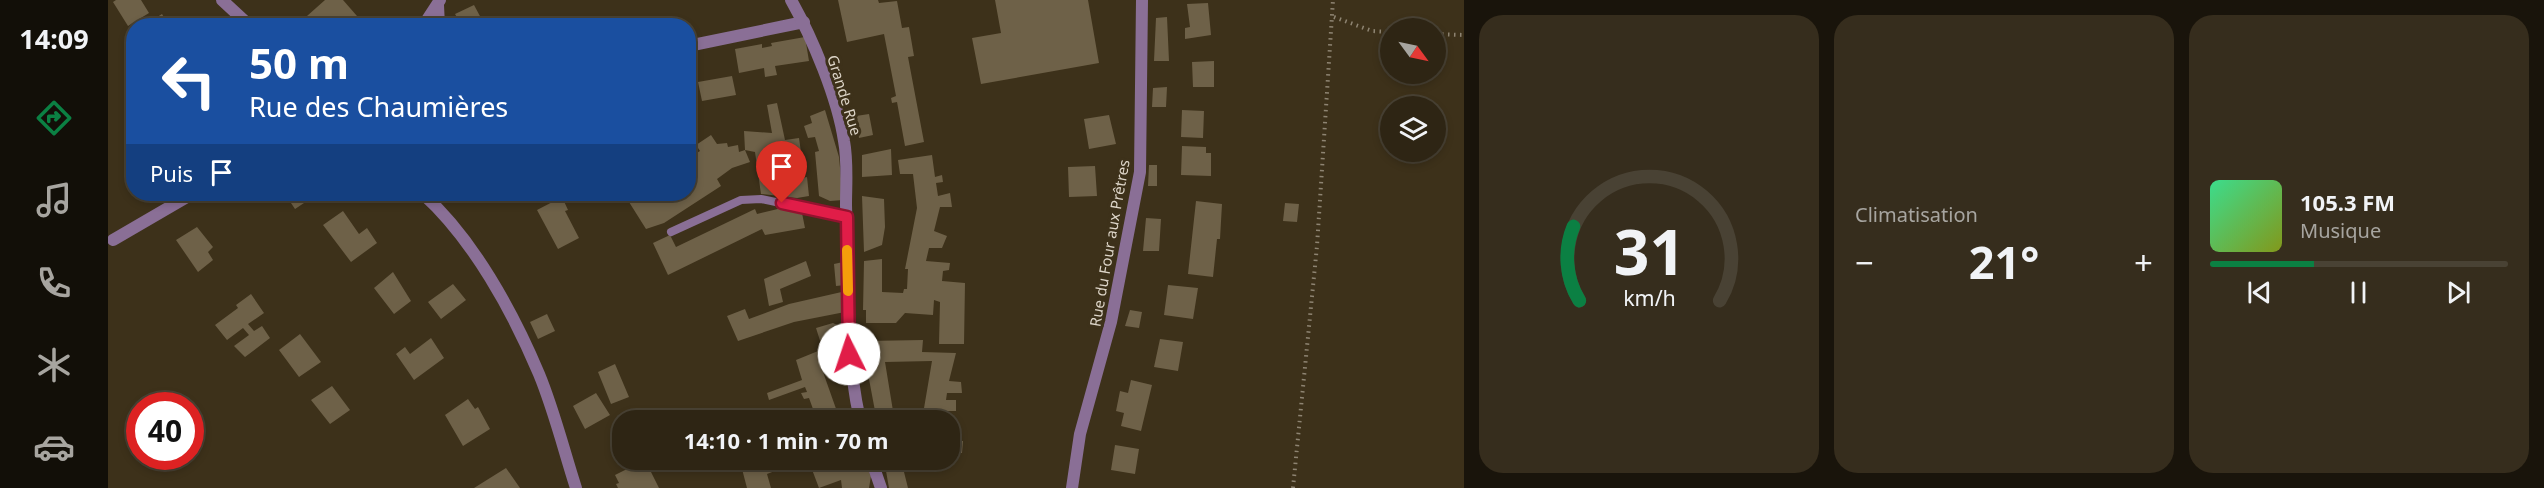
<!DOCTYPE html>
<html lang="fr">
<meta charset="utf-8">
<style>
:root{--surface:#2e2514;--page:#362d1d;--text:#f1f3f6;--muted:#a7a5a0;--line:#494234;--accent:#0b8043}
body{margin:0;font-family:"Noto Sans",sans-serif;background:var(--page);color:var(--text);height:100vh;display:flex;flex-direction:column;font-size:22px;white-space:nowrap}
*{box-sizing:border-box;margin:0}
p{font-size:20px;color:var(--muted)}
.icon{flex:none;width:33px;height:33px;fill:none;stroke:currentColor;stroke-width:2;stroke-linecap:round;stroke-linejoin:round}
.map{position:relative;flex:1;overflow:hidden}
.drawer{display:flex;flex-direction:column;gap:15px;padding:15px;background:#19140b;width:1080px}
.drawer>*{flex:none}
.banner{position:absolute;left:18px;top:18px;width:570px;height:183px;border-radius:24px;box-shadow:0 3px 9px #0003,0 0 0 2px var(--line);background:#1a4fa0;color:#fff;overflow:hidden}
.needle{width:39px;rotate:123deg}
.buttons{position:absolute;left:1272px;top:18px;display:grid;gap:12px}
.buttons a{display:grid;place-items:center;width:66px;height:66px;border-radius:50%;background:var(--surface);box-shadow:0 3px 9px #0003,0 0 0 2px var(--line);font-size:30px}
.speed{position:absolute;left:18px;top:392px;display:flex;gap:12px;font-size:30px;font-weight:700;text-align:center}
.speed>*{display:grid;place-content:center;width:78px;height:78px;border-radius:50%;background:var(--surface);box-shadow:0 3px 9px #0003,0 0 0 2px var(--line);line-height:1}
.speed .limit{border:9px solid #d22;background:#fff;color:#111}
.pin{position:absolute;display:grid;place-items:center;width:51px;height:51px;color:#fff;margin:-62px -26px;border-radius:50% 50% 50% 0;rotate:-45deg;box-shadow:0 0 6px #0007}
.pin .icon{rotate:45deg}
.me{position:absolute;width:66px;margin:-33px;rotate:356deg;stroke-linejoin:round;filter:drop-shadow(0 0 4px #0008)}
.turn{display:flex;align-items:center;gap:21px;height:126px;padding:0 24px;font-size:27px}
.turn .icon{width:78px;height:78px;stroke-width:2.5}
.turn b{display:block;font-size:42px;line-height:51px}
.then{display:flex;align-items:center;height:57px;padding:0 24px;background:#0003;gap:12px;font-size:22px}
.big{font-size:45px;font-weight:700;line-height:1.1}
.drawer .card{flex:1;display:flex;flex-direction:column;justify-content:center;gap:9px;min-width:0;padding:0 21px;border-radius:24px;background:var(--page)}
.drawer .dial{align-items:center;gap:0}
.dial svg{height:156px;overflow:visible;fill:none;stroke:var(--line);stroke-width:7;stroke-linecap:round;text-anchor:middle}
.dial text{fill:var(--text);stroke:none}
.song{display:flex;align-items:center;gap:18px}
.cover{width:72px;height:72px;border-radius:9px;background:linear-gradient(135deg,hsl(150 70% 55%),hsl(70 70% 35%))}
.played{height:6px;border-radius:3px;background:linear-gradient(90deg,var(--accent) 35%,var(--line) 35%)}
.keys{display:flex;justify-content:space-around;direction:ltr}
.heat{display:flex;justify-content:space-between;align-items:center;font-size:33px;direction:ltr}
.drawer .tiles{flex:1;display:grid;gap:15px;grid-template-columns:repeat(3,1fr)}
.trip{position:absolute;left:504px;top:410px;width:348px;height:60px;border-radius:24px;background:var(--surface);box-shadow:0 3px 9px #0003,0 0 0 2px var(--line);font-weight:700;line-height:60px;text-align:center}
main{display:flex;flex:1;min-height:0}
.tabs{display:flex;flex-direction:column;width:108px;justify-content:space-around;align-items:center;background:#120f08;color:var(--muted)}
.tabs .icon{width:42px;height:42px}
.tabs .on{color:var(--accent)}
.tabs b{font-size:27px;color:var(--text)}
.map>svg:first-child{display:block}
.building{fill:#6e6148}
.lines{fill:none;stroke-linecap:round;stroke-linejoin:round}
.path{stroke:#8e8472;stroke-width:4;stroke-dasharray:1.5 4.5;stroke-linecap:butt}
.service{stroke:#8a6f96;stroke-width:8}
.minor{stroke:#8a6f96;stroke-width:12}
.tertiary{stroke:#8a6f96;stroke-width:12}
.route-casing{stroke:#92132f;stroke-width:15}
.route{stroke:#e11d48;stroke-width:10}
.slow{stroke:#f59e0b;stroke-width:10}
.labels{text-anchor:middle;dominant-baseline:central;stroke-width:6;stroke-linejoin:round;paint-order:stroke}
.street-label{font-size:15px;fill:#ddd5c8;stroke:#3d311a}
</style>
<main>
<nav class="tabs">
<b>14:09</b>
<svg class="icon on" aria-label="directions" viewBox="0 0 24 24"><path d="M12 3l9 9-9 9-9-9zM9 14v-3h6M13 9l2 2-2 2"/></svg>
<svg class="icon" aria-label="music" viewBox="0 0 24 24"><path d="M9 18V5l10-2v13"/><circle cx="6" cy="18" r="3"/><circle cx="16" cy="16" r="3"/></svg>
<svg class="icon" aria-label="phone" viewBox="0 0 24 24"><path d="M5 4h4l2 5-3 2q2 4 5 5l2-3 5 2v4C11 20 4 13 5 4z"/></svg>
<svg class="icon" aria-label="climate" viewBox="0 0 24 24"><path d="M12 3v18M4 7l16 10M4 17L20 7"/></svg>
<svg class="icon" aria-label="car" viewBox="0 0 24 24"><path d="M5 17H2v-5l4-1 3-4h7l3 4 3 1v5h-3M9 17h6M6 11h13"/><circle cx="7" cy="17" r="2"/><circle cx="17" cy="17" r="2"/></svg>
</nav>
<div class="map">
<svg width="1356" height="488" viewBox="0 0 1356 488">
<rect width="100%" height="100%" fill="#3d311a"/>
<path class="building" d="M8 0H33L41 13 20 26 5 2Z
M217 0H235L249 16 238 26H208L199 16Z
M730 0H770L771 3 789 1 794 28 801 27 806 56 800 57 816 142 797 146 789 102 784 103 783 98 788 96 776 34 739 42Z
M887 0H980L991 63 873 84 864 38 893 33Z
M1100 3 1103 35 1077 39V28L1082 27 1079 4Z
M366 5 373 18 379 16 386 25 393 21 396 26H354L347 14Z
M54 14 61 26H35Z
M1059 17 1061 61H1046L1048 18Z
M697 37 701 61 667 66 669 75 657 77 656 68 631 73 627 49 654 44V48L664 46 663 43Z
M1106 61V87H1085L1084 62Z
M624 76 628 95 594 101 590 82Z
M1059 87 1058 107H1044L1045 88Z
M669 103 677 140 691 138 693 152 667 155 668 183 699 177 701 196 689 198 653 194 647 152 637 150 636 131 664 133 659 105Z
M717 110 731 157 735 200 722 201 711 196 707 152 711 151 707 137 700 138 696 126 704 123 702 116Z
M1074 110 1096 111 1095 138 1073 137Z
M761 114 765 135 751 138 748 116Z
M1001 115 1008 144 981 149 976 119Z
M603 135 609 144 619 143 620 147 630 145 631 152 637 150 642 162 624 168 609 179 613 186 556 223 538 229 521 202 532 194H546L551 198 558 194H580V177L586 174 580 166V158L592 151 588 145Z
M1074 146 1098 147V153H1103V176L1073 175Z
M783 149 784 175 754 177V155Z
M824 155 827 177 834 175 835 182 828 183 830 196 842 193 844 207H832L826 231 839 236 834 248H821L818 261 842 263 841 270 835 271 834 281 857 283 856 344H831L832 302 826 300 825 315 797 313 788 323H758V310H755L756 261 774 259V292L795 293 796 289H799L800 269H797L809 208 805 174H792L790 160Z
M1041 165H1049V186H1040Z
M987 166 989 196 961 197 960 167Z
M177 194H203L205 197 187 209Z
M754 196 776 199 777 227 774 245 756 252Z
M454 197 460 210 457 211 471 238 450 249 429 210Z
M1088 201 1114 204 1112 239H1109L1105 277 1080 274Z
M1177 203 1191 204 1189 222 1175 221Z
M674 208H693L697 228 657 235 654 229 560 275 545 243 562 235 568 247 647 209 649 214Z
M235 211 251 234 259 228 269 243 243 262 215 225Z
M1038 218 1053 219 1051 251H1035Z
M89 227 105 247 100 252 105 260 90 272 68 240Z
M698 261 703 276 672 289 675 302 661 306 656 279Z
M735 262 737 285 728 286 726 264Z
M285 272 303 301 286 314 266 288Z
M345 284 358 300 333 319 320 302Z
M1060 285 1090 288 1085 319 1056 315Z
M738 291 737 312 686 322 630 341 619 316 637 309 641 319 681 304Z
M143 294 156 313 140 324 146 331 154 326 162 338 137 357 126 346 141 335 135 328 119 340 107 325 130 308 128 305Z
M1022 310 1034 312 1031 328 1017 326Z
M439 314 447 331 430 339 422 322Z
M725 323 733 327 734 342 714 347 708 328Z
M192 334 213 362 191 377 171 350Z
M323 338 336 358 306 380 288 354 297 347 302 354Z
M1052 339 1075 342 1070 371 1046 367Z
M815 340 814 352 848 353 841 381 853 382 854 393H839L838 400H848V411H835L834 420H814L824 361 777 362 785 411H795V420H774L773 411H767L758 363V341Z
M715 349 719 362 726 359 729 369 715 372 732 420H709L701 398 696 399 693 393 699 392 697 387 661 400 659 393 694 380 688 360Z
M507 364 521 397 503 404 490 372Z
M1023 380 1044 385 1033 431 1013 426 1016 413 1008 411 1012 391 1020 393Z
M224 386 242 410 222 424 203 400Z
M488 393 502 415 477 429 465 406Z
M360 399 367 409 370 407 382 429 355 446 337 415Z
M530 408 535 420H514V425L511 416Z
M842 441H855L854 453H842Z
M1007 445 1031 449 1027 474 1003 470Z
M625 459H647L649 463 656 459H698L659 474 663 488H639L634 469 630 471Z
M700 459H759L763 476 761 488H734L733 480 711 488Z
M537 460 551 488H510L508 484 511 483 507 475Z
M398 468 412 488H366Z
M795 468 800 488H781L778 471Z"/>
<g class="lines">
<path class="path" d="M1226 17 1264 31 1282 32
M1328 34 1356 35
M1185 488 1209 246 1225 0"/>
<path class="service" d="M563 232 633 200 653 199 739 217"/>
<path class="minor" d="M330 5 331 26
M315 26 332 0
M580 46 696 22
M5 240 84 194
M964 488 972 434 1003 322 1032 172 1034 0"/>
<path class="tertiary" d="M114 0 142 26
M683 0C704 37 730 99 736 141 740 162 738 185 738 205 740 278 736 349 752 420
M315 194C365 239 405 312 431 374 446 410 456 451 468 488
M763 459 773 488"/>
</g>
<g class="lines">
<defs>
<path id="route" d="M674 203 739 217 741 354"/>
</defs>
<use href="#route" class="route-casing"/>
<use href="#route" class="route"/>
<path class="slow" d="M739 250 740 291"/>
</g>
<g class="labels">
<g class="street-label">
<text transform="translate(737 95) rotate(73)">Grande Rue</text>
<text transform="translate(1001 243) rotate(-80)">Rue du Four aux Prêtres</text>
</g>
</g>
</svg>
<div class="buttons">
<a><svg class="needle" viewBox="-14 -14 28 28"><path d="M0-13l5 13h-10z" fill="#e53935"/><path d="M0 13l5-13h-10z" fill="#a7a5a0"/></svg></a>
<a><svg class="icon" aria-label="layers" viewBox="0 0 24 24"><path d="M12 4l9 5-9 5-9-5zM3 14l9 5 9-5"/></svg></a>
</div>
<div class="speed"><div class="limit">40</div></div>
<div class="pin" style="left:674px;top:203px;background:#d93025"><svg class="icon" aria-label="arrive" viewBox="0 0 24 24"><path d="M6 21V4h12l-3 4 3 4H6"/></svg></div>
<svg class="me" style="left:741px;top:354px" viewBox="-20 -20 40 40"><circle r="19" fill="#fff"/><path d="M0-13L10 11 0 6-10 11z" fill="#e11d48"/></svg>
<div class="trip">14:10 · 1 min · 70 m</div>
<div class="banner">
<div class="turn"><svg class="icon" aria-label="left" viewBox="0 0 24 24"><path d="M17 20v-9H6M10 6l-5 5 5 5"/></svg><div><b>50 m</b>Rue des Chaumières</div></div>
<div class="then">Puis<svg class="icon" aria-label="arrive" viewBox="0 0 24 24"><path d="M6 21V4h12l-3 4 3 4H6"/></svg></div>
</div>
</div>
<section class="drawer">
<div class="tiles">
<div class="card dial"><svg viewBox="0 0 100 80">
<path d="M14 69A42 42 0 1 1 86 69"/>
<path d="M14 69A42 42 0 0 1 11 31" stroke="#0b8043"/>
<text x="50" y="56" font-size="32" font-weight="700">31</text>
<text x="50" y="72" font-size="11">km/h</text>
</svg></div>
<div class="card"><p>Climatisation</p>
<div class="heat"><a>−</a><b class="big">21°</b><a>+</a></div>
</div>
<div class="card">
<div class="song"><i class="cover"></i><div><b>105.3 FM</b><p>Musique</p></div></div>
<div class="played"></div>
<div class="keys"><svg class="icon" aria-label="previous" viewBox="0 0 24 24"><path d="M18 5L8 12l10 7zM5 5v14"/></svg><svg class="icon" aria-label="pause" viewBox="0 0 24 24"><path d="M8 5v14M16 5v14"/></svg><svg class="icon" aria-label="next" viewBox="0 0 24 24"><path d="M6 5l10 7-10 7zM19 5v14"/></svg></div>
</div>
</div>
</section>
</main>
